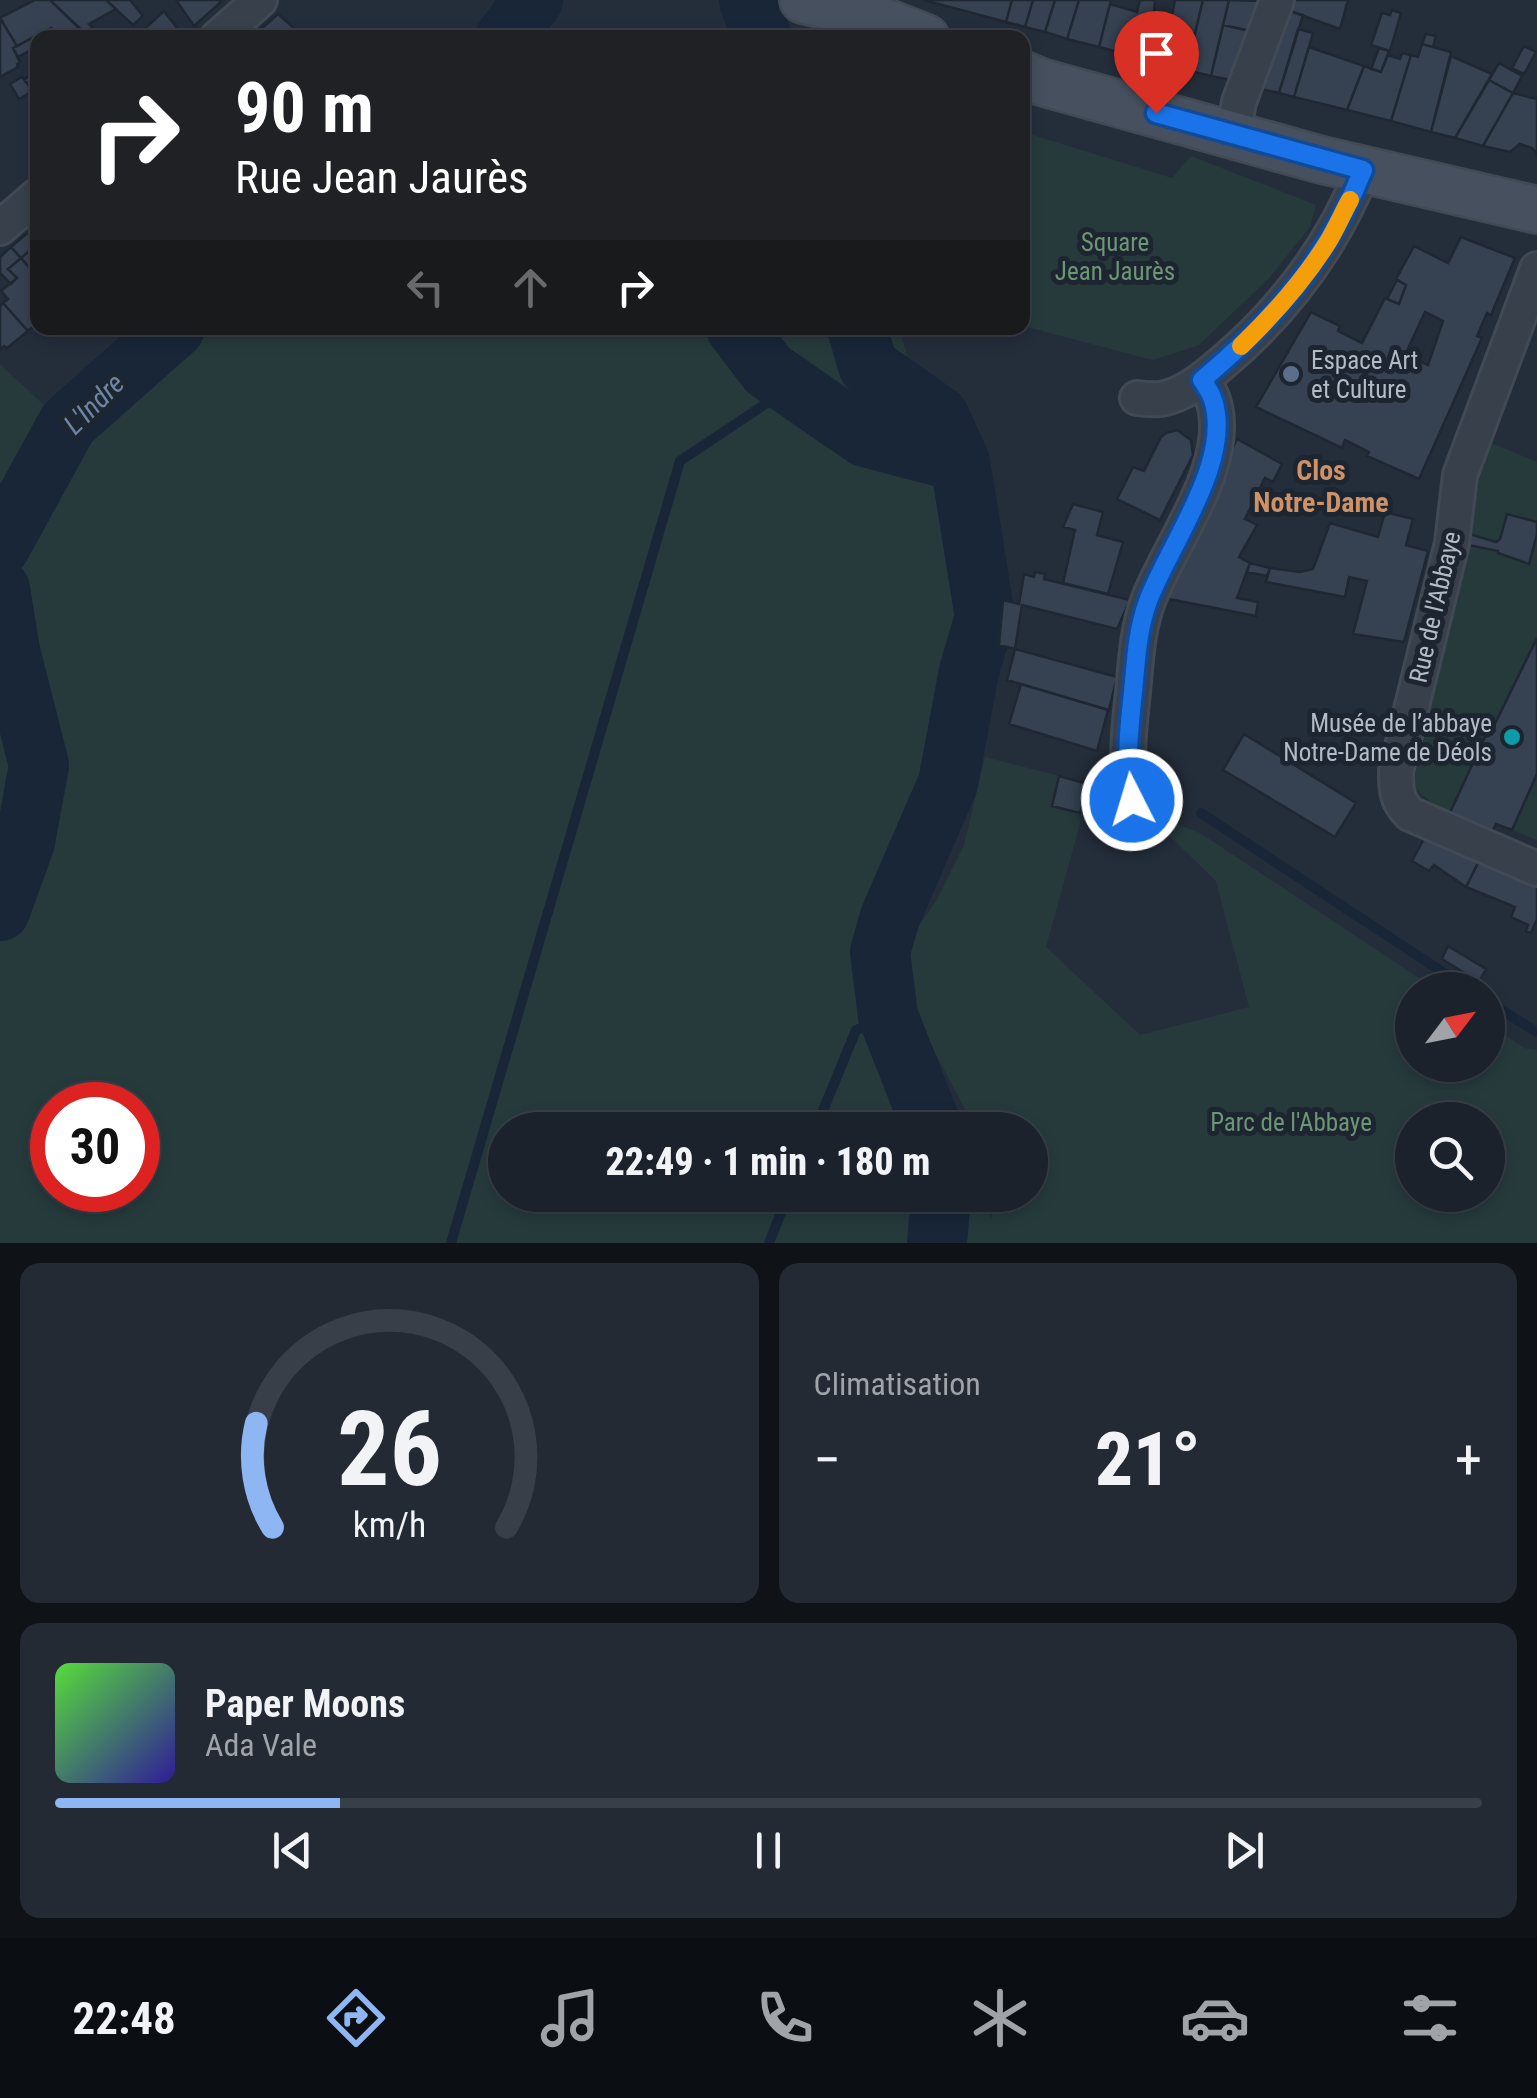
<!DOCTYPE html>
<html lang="fr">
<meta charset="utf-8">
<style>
:root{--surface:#1b222c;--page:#242a34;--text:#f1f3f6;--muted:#a0a4a9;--line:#393f48;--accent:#8db6f2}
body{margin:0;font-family:"Roboto Condensed",sans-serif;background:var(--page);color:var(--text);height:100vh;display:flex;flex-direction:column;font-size:38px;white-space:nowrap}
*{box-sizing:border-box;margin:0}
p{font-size:32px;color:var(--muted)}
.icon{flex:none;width:55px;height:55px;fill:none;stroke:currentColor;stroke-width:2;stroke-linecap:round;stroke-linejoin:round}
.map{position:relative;height:1243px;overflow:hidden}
.side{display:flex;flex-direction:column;gap:20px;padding:20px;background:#0f1318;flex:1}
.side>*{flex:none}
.banner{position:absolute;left:30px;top:30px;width:1000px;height:305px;border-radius:20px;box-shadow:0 5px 15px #0003,0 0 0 2px var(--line);background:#202124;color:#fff;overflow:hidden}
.needle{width:65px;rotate:58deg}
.tools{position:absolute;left:1395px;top:972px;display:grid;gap:20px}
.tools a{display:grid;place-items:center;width:110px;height:110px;border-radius:50%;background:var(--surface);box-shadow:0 5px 15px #0003,0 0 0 2px var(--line);font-size:50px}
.speed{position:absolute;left:30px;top:1082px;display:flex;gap:20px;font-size:50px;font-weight:700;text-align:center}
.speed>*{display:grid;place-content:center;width:130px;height:130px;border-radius:50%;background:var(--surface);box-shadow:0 5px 15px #0003,0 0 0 2px var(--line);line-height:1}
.speed .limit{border:15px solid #d22;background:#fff;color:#111}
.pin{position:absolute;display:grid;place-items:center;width:85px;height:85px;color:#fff;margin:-102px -42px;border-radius:50% 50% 50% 0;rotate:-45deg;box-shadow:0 0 10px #0007}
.pin .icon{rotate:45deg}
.me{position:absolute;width:110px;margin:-55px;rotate:355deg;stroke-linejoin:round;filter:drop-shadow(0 0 8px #0008)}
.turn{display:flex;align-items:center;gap:35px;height:210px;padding:0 40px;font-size:45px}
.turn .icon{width:130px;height:130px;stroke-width:2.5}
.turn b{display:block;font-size:70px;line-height:85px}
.lanes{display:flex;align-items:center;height:95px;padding:0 40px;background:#0003;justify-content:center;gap:50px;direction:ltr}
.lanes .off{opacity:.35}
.big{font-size:75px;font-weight:800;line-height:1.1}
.side .tile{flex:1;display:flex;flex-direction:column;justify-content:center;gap:15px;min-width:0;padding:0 35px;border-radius:20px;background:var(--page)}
.side .dial{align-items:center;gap:0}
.dial svg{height:260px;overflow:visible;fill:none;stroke:var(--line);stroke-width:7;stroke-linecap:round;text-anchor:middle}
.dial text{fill:var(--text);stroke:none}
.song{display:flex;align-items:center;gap:30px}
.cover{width:120px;height:120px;border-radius:15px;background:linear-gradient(135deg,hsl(110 70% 55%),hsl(250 70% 35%))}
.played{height:10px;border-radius:5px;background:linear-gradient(90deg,var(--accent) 20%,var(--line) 20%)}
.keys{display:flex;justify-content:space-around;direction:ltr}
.heat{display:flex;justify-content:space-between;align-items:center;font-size:55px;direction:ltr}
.side .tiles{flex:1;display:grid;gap:20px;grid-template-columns:1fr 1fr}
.tile:last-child{grid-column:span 2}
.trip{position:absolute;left:488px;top:1112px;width:560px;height:100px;border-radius:50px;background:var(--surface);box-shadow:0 5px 15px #0003,0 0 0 2px var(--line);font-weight:800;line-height:100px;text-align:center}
.tab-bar{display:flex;height:160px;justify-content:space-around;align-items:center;background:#0b0e12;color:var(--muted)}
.tab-bar .icon{width:70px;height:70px}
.tab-bar .active{color:var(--accent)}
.tab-bar b{font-size:45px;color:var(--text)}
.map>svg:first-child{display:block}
.green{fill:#263a3c;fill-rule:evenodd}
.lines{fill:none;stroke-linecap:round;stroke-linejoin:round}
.stream{stroke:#182638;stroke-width:10}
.river{stroke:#182638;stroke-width:60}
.building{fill:#364252;stroke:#1f2732;stroke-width:2.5;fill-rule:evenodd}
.street-casing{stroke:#414954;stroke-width:38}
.secondary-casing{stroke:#414954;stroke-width:50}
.street{stroke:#38404b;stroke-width:32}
.secondary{stroke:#46505e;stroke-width:45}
.route-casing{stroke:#114b97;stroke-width:25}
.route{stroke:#1a73e8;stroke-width:18}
.slow{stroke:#f59e0b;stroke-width:18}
.service-dot{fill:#5c6f8a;stroke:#1d2530;stroke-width:4}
.culture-dot{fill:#0f9aa8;stroke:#1d2530;stroke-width:4}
.labels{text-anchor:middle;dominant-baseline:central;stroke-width:10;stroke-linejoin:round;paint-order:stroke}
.park-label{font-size:25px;fill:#6c9675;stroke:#1d2530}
.poi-label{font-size:25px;fill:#b3bbc7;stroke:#1d2530;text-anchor:start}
.street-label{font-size:25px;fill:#b3bbc7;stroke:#1d2530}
.water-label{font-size:28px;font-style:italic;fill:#6e86a4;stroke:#1d2530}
.neighbourhood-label{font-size:28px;font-weight:bold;fill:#cf9267;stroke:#1d2530}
</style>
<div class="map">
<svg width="1537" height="1243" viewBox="0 0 1537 1243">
<rect width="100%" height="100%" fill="#242e3b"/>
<path class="green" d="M1023 132 1172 178 1191 156 1316 205 1310 227 1269 278 1199 345 1153 360 1023 326Z
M129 328H900L986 677 866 953 949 1130H505V1195H980L992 1219 989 1195H1030V1130H976L914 1013 901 952 936 901 964 845 985 757 1091 784 1046 947 1140 1035 1249 1007 1216 881 1145 812 1200 833 1437 990H1412V1065H1488V1024L1524 1048 1537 1050V1243H0V364L45 406ZM52 1105H138V1190H52ZM1412 1120H1488V1195H1412Z
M1491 443 1537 462V840L1497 824 1490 836 1448 817 1411 785 1413 739 1471 496Z"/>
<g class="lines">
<path class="stream" d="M1201 813 1470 990
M1488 1002 1537 1032
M815 1130 856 1030 888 1016
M451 1243 680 461 791 387
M769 1243 788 1195"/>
<path class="river" d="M749 0 762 38
M505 38 533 0
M736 328 768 370 865 437 960 462
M857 328 868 366 939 416 960 462 985 617 969 671 948 783 890 917 880 952 888 1016 933 1130
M0 547 68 423 175 328
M0 589 10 651 39 765 25 842 0 911
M937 1243 941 1195"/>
</g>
<path class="building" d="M35 0H50L86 34 82 38H60L51 28 17 46 0 18Z
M50 0H106L116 9 89 24 99 34 96 38H89Z
M106 0H130L143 16 133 25Z
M176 0H219L221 2 194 26Z
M924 0H1012L1006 22Z
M1012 0H1033L1025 27 1006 22Z
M1033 0H1055L1045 32 1025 27Z
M1055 0H1079L1067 39 1045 32Z
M1079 0H1111L1099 47 1067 39Z
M1140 0H1155L1150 60 1099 47 1110 4 1137 12Z
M1175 0H1203L1186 70 1150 60 1154 18 1161 20 1160 27 1169 29Z
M1203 0H1229L1211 76 1186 70Z
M1229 0 1262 1 1250 31 1223 25Z
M1291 0H1348L1340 29 1287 10Z
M1287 10 1303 15 1279 93 1257 88Z
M1392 10 1401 13 1390 51 1371 45 1382 13 1390 15Z
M164 11 183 36 145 38 141 32Z
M278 14 305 38H251Z
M0 18 17 46 13 48 20 62 17 64 18 67 0 77Z
M1223 25 1250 31 1231 80 1211 76Z
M51 28 59 36 38 38 36 36Z
M1298 29 1313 33 1294 97 1279 93Z
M1426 34 1436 36 1433 47 1422 44Z
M36 36 38 46 18 57 13 48Z
M1422 44 1451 52 1431 132 1391 121 1411 55 1418 57Z
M1524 46 1536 52 1524 74 1512 68Z
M1309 47 1364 66 1347 110 1294 97Z
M1379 48 1389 51 1381 72 1371 69Z
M1402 53 1411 55 1391 121 1347 110 1364 66 1381 72 1388 55 1400 59Z
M1451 56 1492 74 1455 138 1431 132Z
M1499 63 1522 76 1513 93 1489 80Z
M34 72 38 76V96L24 80Z
M22 77 33 91 19 99 10 84Z
M1489 80 1513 93 1483 146 1455 138Z
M1513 93 1537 99V157L1536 152 1532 148 1520 144 1510 152 1483 146Z
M38 224V252L34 247 21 258 11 247Z
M1461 237 1515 258 1491 315 1487 313 1477 336 1482 338 1419 479 1367 456 1369 452 1345 440 1342 448 1256 407 1311 312 1340 326 1338 331 1362 343 1385 298 1399 304 1406 285 1396 279 1414 246 1448 263ZM1425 312 1443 321 1428 365 1405 355Z
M11 247 21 258 8 269 17 278 11 284 0 273V257Z
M34 247 38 252V278L21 258Z
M21 258 38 278V322L28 331 3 303 8 299 1 291 17 278 8 269Z
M1397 280 1406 285 1399 304 1387 299Z
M3 303 28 331 7 348 4 346 0 350V306Z
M1177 430 1191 440 1193 455 1160 520 1117 499 1133 467 1144 471 1161 437 1166 433Z
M1237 439 1282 464 1273 482 1265 478 1245 519 1257 525 1239 557 1250 563 1237 598 1258 602 1256 616 1159 597Z
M1073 504 1103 512 1097 535 1123 542 1108 594 1063 583 1075 530 1063 527Z
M1385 512 1413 519 1406 545 1428 551 1404 642 1353 634 1367 581 1349 577 1345 597 1266 582 1270 568 1300 572 1313 569 1330 523 1378 537Z
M1507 514 1537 522V534L1529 564 1498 553V551L1468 545 1466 542 1467 536 1470 534 1496 542 1500 539Z
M1250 563 1270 568 1267 576 1247 572Z
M1035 572 1045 574 1044 579 1130 600 1117 629 1022 605 1015 649 999 645 1003 600 1019 604 1024 574 1034 577Z
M1537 638V774L1512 830 1496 824 1490 836 1448 817 1485 737 1489 736Z
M1015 649 1117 677 1109 710 1007 680Z
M1021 684 1108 710 1097 751 1009 724Z
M1244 734 1356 803 1335 837 1223 770Z
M1059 776 1088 784 1080 813 1052 806Z
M1426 835 1480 859 1466 887 1434 865 1429 871 1412 861Z
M1480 859 1537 885V919L1531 933 1526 931 1528 925 1511 917 1515 907 1466 887Z
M1448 946 1486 969 1479 982 1442 959Z"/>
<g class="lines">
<defs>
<path id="street" d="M217 38 260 0
M1233 134 1239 102 1277 0
M0 228 38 195
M1537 269 1460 475 1452 543 1396 771C1396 790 1396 800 1410 814L1537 869
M1137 398C1145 399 1153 400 1161 399 1184 395 1203 379 1221 364 1284 311 1332 247 1363 170
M1132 800C1125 762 1129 730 1133 692 1136 661 1137 631 1148 601 1169 544 1234 463 1213 400 1211 393 1206 386 1202 380"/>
<path id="secondary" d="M803 0 875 18 926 38
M1022 74 1041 82 1322 160 1537 210"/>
</defs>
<use href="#street" class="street-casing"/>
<use href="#secondary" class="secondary-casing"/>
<use href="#street" class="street"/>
<use href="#secondary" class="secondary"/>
</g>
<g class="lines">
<defs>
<path id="route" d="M1132 800C1125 764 1129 729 1133 692 1136 662 1137 631 1148 601 1169 545 1233 461 1213 400 1211 393 1206 386 1202 380 1275 318 1327 261 1363 170L1156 113"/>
</defs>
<use href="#route" class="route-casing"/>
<use href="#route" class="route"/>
<path class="slow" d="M1241 346C1274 314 1303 282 1328 242 1336 229 1342 214 1350 200"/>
</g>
<circle class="service-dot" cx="1291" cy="374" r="10"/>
<circle class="culture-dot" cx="1512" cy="737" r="10"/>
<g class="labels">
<g class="park-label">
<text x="1115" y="242">Square<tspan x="1115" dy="29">Jean Jaurès</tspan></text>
<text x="1291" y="1122">Parc de l'Abbaye</text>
</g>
<g class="poi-label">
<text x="1311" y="360">Espace Art<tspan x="1311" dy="29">et Culture</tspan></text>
<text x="1492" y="723" text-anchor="end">Musée de l’abbaye<tspan x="1492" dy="29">Notre-Dame de Déols</tspan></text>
</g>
<g class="street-label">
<text transform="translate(1435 607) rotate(-77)">Rue de l'Abbaye</text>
</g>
<g class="water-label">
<text transform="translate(94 404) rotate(-45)">L'Indre</text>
</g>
<g class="neighbourhood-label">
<text x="1321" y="470">Clos<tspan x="1321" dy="32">Notre-Dame</tspan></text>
</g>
</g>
</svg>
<div class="tools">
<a><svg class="needle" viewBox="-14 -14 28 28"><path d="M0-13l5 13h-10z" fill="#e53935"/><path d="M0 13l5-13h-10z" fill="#a0a4a9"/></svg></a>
<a><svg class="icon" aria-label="search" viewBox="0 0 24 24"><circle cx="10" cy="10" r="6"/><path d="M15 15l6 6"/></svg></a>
</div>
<div class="speed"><div class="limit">30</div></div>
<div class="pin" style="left:1156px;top:113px;background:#d93025"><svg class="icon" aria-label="arrive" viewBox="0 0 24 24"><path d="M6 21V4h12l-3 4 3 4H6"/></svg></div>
<svg class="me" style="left:1132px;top:800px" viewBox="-20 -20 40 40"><circle r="17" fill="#1a73e8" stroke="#fff" stroke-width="3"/><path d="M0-11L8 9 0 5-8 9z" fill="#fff"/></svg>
<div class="trip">22:49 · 1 min · 180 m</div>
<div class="banner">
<div class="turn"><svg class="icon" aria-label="right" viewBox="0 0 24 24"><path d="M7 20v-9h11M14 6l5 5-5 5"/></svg><div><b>90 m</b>Rue Jean Jaurès</div></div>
<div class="lanes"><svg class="icon off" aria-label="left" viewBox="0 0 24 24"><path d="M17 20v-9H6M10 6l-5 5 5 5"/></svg><svg class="icon off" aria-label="ahead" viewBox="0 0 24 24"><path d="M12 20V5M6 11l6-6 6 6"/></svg><svg class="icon" aria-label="right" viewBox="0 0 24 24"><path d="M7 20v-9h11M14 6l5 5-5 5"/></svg></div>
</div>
</div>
<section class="side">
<div class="tiles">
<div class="tile dial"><svg viewBox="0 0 100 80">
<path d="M14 69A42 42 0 1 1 86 69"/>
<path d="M14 69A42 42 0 0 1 9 37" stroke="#8db6f2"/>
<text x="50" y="56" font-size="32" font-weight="700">26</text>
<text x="50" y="72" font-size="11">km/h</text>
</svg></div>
<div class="tile"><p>Climatisation</p>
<div class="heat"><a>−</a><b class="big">21°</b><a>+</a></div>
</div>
<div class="tile">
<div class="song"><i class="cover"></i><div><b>Paper Moons</b><p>Ada Vale</p></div></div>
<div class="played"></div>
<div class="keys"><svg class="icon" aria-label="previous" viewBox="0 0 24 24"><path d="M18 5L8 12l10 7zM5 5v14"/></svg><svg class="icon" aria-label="pause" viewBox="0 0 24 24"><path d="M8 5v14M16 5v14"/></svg><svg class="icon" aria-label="next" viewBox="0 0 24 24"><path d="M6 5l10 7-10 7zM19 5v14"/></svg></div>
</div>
</div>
</section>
<nav class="tab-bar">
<b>22:48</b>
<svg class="icon active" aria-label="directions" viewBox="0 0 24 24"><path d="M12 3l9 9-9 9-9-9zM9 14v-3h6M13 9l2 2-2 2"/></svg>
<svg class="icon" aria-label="music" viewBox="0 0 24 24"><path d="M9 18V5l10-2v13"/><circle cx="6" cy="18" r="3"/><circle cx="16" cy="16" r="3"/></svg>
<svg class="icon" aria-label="phone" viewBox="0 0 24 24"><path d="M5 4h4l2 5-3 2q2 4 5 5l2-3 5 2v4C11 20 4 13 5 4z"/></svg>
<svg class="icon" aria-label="climate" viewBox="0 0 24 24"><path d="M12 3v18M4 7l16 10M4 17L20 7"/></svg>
<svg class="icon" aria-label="car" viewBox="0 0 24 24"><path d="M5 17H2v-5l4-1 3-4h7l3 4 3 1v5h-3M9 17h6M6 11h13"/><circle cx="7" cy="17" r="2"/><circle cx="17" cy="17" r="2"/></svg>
<svg class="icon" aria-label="filters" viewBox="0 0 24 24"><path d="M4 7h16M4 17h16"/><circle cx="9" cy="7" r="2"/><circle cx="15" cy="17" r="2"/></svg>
</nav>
